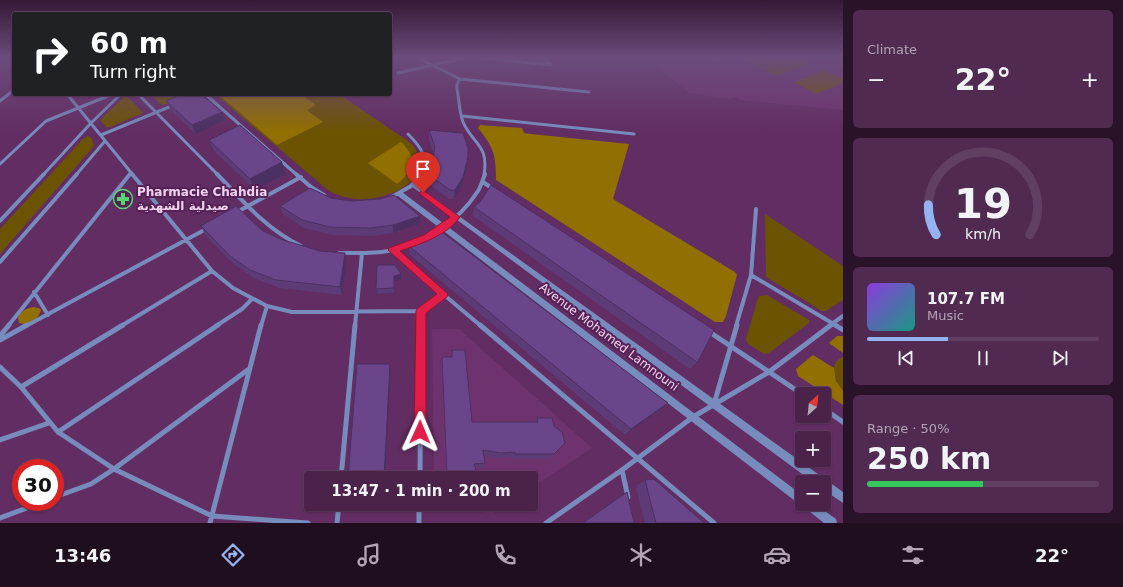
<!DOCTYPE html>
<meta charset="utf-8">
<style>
:root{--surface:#4a224a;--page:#512a51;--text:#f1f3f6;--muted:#b2a4b5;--line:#613f62;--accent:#95b2f1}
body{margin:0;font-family:"DejaVu Sans",Vazirmatn,sans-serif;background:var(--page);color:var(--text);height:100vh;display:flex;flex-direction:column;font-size:15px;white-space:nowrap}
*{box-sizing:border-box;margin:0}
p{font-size:13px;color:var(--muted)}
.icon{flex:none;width:22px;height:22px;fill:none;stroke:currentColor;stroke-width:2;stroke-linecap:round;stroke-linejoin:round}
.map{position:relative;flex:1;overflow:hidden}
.side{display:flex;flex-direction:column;gap:10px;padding:10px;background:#291329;width:280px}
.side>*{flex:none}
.top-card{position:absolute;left:12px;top:12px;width:380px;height:84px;border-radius:4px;box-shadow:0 1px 3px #0004,0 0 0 1px var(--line);background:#202124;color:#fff;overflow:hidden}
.needle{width:26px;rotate:27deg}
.fabs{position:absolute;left:795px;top:387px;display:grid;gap:8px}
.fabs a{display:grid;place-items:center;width:36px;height:36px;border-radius:4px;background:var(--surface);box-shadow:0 1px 3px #0004,0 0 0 1px var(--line);font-size:20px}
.speed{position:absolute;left:12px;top:459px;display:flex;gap:8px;font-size:20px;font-weight:700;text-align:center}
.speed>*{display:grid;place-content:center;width:52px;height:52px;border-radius:50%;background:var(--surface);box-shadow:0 1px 3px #0004,0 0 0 1px var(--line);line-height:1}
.speed .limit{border:6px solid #d22;background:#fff;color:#111}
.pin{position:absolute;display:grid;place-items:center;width:34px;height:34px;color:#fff;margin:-41px -17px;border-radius:50% 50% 50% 0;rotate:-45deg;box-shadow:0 0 4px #0007}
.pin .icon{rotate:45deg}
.me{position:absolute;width:44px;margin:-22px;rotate:1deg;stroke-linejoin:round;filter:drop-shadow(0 0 3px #0008)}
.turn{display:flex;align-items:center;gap:14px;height:84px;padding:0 12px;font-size:18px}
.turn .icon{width:52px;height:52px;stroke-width:2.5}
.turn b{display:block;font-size:28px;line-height:34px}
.big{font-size:30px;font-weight:700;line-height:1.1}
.side .widget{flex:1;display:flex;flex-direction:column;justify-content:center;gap:6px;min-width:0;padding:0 14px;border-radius:6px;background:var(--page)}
.side .dial{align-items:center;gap:0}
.dial svg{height:104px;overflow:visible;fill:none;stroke:var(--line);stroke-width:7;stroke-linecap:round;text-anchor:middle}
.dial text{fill:var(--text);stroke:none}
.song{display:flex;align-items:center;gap:12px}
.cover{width:48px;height:48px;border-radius:6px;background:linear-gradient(135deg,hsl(270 70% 55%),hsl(170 70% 35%))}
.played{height:4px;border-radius:2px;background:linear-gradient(90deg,var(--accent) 35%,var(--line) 35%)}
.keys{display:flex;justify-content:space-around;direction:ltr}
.heat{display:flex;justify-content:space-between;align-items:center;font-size:22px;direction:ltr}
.charge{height:6px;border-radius:3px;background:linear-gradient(90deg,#34c759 50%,var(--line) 0)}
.trip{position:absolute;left:304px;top:471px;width:234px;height:40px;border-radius:4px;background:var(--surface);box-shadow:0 1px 3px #0004,0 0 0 1px var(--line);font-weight:700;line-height:40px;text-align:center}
.menu{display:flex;height:64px;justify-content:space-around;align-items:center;background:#1e0e1e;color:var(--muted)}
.menu .icon{width:28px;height:28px}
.menu .on{color:var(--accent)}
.menu b{font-size:18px;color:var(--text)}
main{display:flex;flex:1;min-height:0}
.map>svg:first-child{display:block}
.built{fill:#6e336e}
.green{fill:#6c5302}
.forest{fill:#916f00}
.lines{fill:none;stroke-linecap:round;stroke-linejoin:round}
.minor-far2{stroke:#778bbd;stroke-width:3}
.minor-far1{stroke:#778bbd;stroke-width:4}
.minor{stroke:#778bbd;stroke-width:5}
.tertiary{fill:#778bbd;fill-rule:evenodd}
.wall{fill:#5c3b77}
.shaded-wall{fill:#4b3061}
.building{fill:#6b458a;stroke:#4b3061}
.route{fill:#e11d48;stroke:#92132f}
.labels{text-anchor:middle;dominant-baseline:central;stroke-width:4;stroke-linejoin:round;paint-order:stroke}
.poi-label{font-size:12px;font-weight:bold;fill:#f1d2f0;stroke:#562256;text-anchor:start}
.street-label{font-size:12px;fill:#f1d2f0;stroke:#562256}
</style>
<main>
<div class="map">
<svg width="843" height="523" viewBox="0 0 843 523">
<rect width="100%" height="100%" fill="#622d62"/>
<path class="built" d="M646 58H840L843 60V110L740 100 735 97 730 99 689 93Z
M432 329H459L592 448 531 488V478H434Z
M435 504H507L493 513 442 509Z"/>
<path class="green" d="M743 58H796L808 64 776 76Z
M825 70 843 79V83L816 94 794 82Z
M151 94H190L164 105 160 104Z
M215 94H339L405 139C408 141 412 144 414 147 418 152 419 158 418 165 417 188 384 198 365 199 352 200 340 196 329 191Z
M125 96H127L143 113 110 127H106L100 120Z
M88 136 91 137 94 146 0 254V229L83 139Z
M765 214 843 266V300L826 311H822L766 277Z
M767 295 809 320V323L769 353 764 354 747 343 746 339 757 301 759 296Z
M843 357V391C835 382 827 363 843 357Z"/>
<path class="forest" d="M218 94H300L316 105 307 110 323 122 277 145Z
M480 125 522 128 524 133 531 134 629 144 613 199 735 272 737 275 726 316 723 322H715L496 180C496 155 494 148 478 128Z
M401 142C418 158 414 170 397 184L368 163Z
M34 307 39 308 41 310C39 319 28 326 19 323L18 318C20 311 27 308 34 307Z
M837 336H843V353L829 343Z
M813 355 834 368 836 381 843 391V405L798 376 796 369Z"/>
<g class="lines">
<path class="minor-far2" d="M418 58 460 79 589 92
M485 58 551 65 543 58
M398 73 464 58
M460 79 457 84V88C459 99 459 111 463 122 473 145 489 144 484 175
M67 94 133 175
M138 94 218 175
M205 94 297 175
M0 101 14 90
M462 116 634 134
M408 134C419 145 431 159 421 175
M101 135 174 105
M0 164 46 121 113 94
M43 175 91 123 121 94
M76 175 105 141
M129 175 131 172"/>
<path class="minor-far1" d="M132 174 212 271 233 288 267 306 292 312 421 311 444 294
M217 174C243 201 266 229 301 246
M296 174 311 187 324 195
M483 182 493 189
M390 198 411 186 421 174
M237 212 301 177
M0 221 44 174
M392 251 481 326
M339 253C355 253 372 254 388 251 423 245 459 221 478 191 481 186 483 179 485 174
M0 262 77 174
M751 275 837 326
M34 292 48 315
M8 326 130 174
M26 326 208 228
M121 326 212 271
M216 326 242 309 252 299
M261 326 267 306
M355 326 362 253
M421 326V311
M736 326 751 275 756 209
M829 326 843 316"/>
<path class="minor" d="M480 325 714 523
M835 325 843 330
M708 331 802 394
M0 336 9 325
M0 340 27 325
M0 367 21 387 58 432 114 469 212 516 308 523
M21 387 123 325
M714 404 737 325
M824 409 843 422
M58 432 218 325
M0 440 49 423
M622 470 628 497
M341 478 355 325
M420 478 421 325
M55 497 91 484 114 469 249 369
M419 504V523
M0 518 43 502
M210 523 261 325
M337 523 339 504
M546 523 622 470 693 417 769 372 831 325"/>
<path class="tertiary" d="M413 183 843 492V503L824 490V482H813L411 186 410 185 411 184Z
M398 192H402L802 495V504H815L836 519 837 523H824L804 507 803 506 799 504 398 196 397 194Z"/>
</g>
<path class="wall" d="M712 58H735L734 60 721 64Z
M166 101 225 120 196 134 171 110Z
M429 130 467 166 462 186 454 199H449L426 182V173L431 168 433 153 429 139Z
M209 140 286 174 255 190 214 151Z
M331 198 420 216V224L393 233 372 236 332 235 304 228 283 214 280 206Z
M474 207 697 362 690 369 473 216Z
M201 226 263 231 280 239 347 261 342 295 279 288 254 278 235 265 205 235Z
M409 246 661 409 625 435 409 254Z
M377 265 401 279 394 281V293L377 294 376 289Z
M452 350 472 422H535L537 418 554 426 565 443 550 459H512V457L498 458 484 455 485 463 483 468H476L478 476 477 478H446L442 364V357H451Z
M645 480 704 523H645L636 486Z
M627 492 634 523H582L619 497Z
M384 504V510H348L346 506Z"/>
<path class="shaded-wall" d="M724 58H735L734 60 721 64Z
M222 112 225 120 196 134 192 125Z
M468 157 467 166 462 186 454 199 455 190Z
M282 162 286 174 255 190 250 179Z
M420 216V224L393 233V225Z
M345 253 347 261 342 295 340 287Z
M401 274V279L394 281V293V276Z
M390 364 391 371 385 478H384Z
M668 403 661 409 625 435 631 429Z
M383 504H384V510L382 506Z"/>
<path class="building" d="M184 94H201L222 112 192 125 166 101Z
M240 125 282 162 250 179 209 140Z
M429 130 463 133 468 148V157L463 177 455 190H450L426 173 431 168 435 147Z
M491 185 714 330 701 356 697 362 474 207 480 202Z
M310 188 331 198 351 201 380 199 394 195 420 216 393 225 371 228 330 227 302 220 280 206Z
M236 206 263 231 280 239 320 251 345 253 340 287 276 280 250 270 231 257 201 226Z
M442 232 668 403 631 429 409 246Z
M377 265H395L401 274 394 276V288L376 289Z
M452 350H465L472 422H538L537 418H552L554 426 562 432 565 443 554 454H515V452L500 453 483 450 485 463 474 464 478 476H447L442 357H452Z
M357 364H390L384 478H348Z
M654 479 704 523H656L645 480Z
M627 492 634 523H583Z
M346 504H383L382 506H346Z"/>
<linearGradient id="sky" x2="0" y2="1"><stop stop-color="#361936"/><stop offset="0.44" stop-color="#6b4c7c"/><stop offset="1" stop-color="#6b4c7c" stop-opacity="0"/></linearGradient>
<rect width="843" height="131" fill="url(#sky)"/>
<path class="route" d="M423 190 460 217C447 236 420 244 400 251L448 294 447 297 426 313V432L424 437 420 438 416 437 414 432 416 311 418 308 437 294 388 250 389 248 424 235 450 217 421 195 419 193Z"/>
<defs>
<symbol id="pharmacy-ring" viewBox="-11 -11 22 22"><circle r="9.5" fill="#562256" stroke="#56d671" stroke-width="1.5"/><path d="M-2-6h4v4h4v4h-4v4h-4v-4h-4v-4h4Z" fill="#56d671"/></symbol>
</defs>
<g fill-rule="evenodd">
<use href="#pharmacy-ring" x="112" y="188" width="22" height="22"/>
</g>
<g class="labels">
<g class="poi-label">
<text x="137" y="192">Pharmacie Chahdia<tspan x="137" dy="14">صيدلية الشهدية</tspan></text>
</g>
<g class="street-label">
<text transform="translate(609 337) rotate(37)">Avenue Mohamed Lamnouni</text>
</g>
</g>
</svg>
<div class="fabs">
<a><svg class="needle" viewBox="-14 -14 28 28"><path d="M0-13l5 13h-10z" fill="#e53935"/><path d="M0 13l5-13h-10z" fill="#b2a4b5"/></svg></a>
<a>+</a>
<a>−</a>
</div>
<div class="speed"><div class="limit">30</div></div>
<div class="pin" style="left:423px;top:193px;background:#d93025"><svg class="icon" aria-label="arrive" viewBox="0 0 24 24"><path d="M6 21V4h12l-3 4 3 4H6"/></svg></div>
<svg class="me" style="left:420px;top:432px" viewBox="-20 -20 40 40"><path d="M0-17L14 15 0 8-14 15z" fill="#e11d48" stroke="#fff" stroke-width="4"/></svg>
<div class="trip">13:47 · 1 min · 200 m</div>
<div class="top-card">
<div class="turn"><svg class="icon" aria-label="right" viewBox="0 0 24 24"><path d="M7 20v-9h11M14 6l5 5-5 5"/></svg><div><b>60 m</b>Turn right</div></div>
</div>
</div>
<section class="side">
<div class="widget"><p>Climate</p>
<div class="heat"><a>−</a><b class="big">22°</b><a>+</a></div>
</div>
<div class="widget dial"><svg viewBox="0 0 100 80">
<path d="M14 69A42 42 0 1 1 86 69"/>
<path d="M14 69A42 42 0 0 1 8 46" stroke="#95b2f1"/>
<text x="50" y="56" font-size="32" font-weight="700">19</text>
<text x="50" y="72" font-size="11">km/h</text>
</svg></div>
<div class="widget">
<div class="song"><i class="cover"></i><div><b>107.7 FM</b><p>Music</p></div></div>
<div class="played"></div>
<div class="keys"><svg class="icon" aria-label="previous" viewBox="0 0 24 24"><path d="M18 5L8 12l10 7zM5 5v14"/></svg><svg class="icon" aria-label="pause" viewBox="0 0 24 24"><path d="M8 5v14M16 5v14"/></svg><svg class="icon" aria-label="next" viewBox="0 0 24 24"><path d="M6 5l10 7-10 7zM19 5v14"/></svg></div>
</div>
<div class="widget"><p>Range · 50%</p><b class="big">250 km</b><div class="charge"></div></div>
</section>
</main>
<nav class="menu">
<b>13:46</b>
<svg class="icon on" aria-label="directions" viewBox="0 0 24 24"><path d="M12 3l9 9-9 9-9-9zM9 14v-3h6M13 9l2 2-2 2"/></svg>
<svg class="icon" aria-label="music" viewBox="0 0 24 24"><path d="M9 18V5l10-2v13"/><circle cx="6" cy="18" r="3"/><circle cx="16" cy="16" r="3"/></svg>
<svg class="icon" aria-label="phone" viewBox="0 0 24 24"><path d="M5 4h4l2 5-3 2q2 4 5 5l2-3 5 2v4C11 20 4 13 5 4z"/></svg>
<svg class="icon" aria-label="climate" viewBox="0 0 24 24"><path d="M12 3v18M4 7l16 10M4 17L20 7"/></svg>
<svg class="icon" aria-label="car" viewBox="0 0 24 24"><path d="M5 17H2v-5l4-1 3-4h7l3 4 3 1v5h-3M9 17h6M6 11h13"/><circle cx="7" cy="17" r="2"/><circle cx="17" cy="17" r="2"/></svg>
<svg class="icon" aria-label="filters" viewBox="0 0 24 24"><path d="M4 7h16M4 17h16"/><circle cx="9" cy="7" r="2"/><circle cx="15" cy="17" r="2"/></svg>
<b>22°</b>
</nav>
